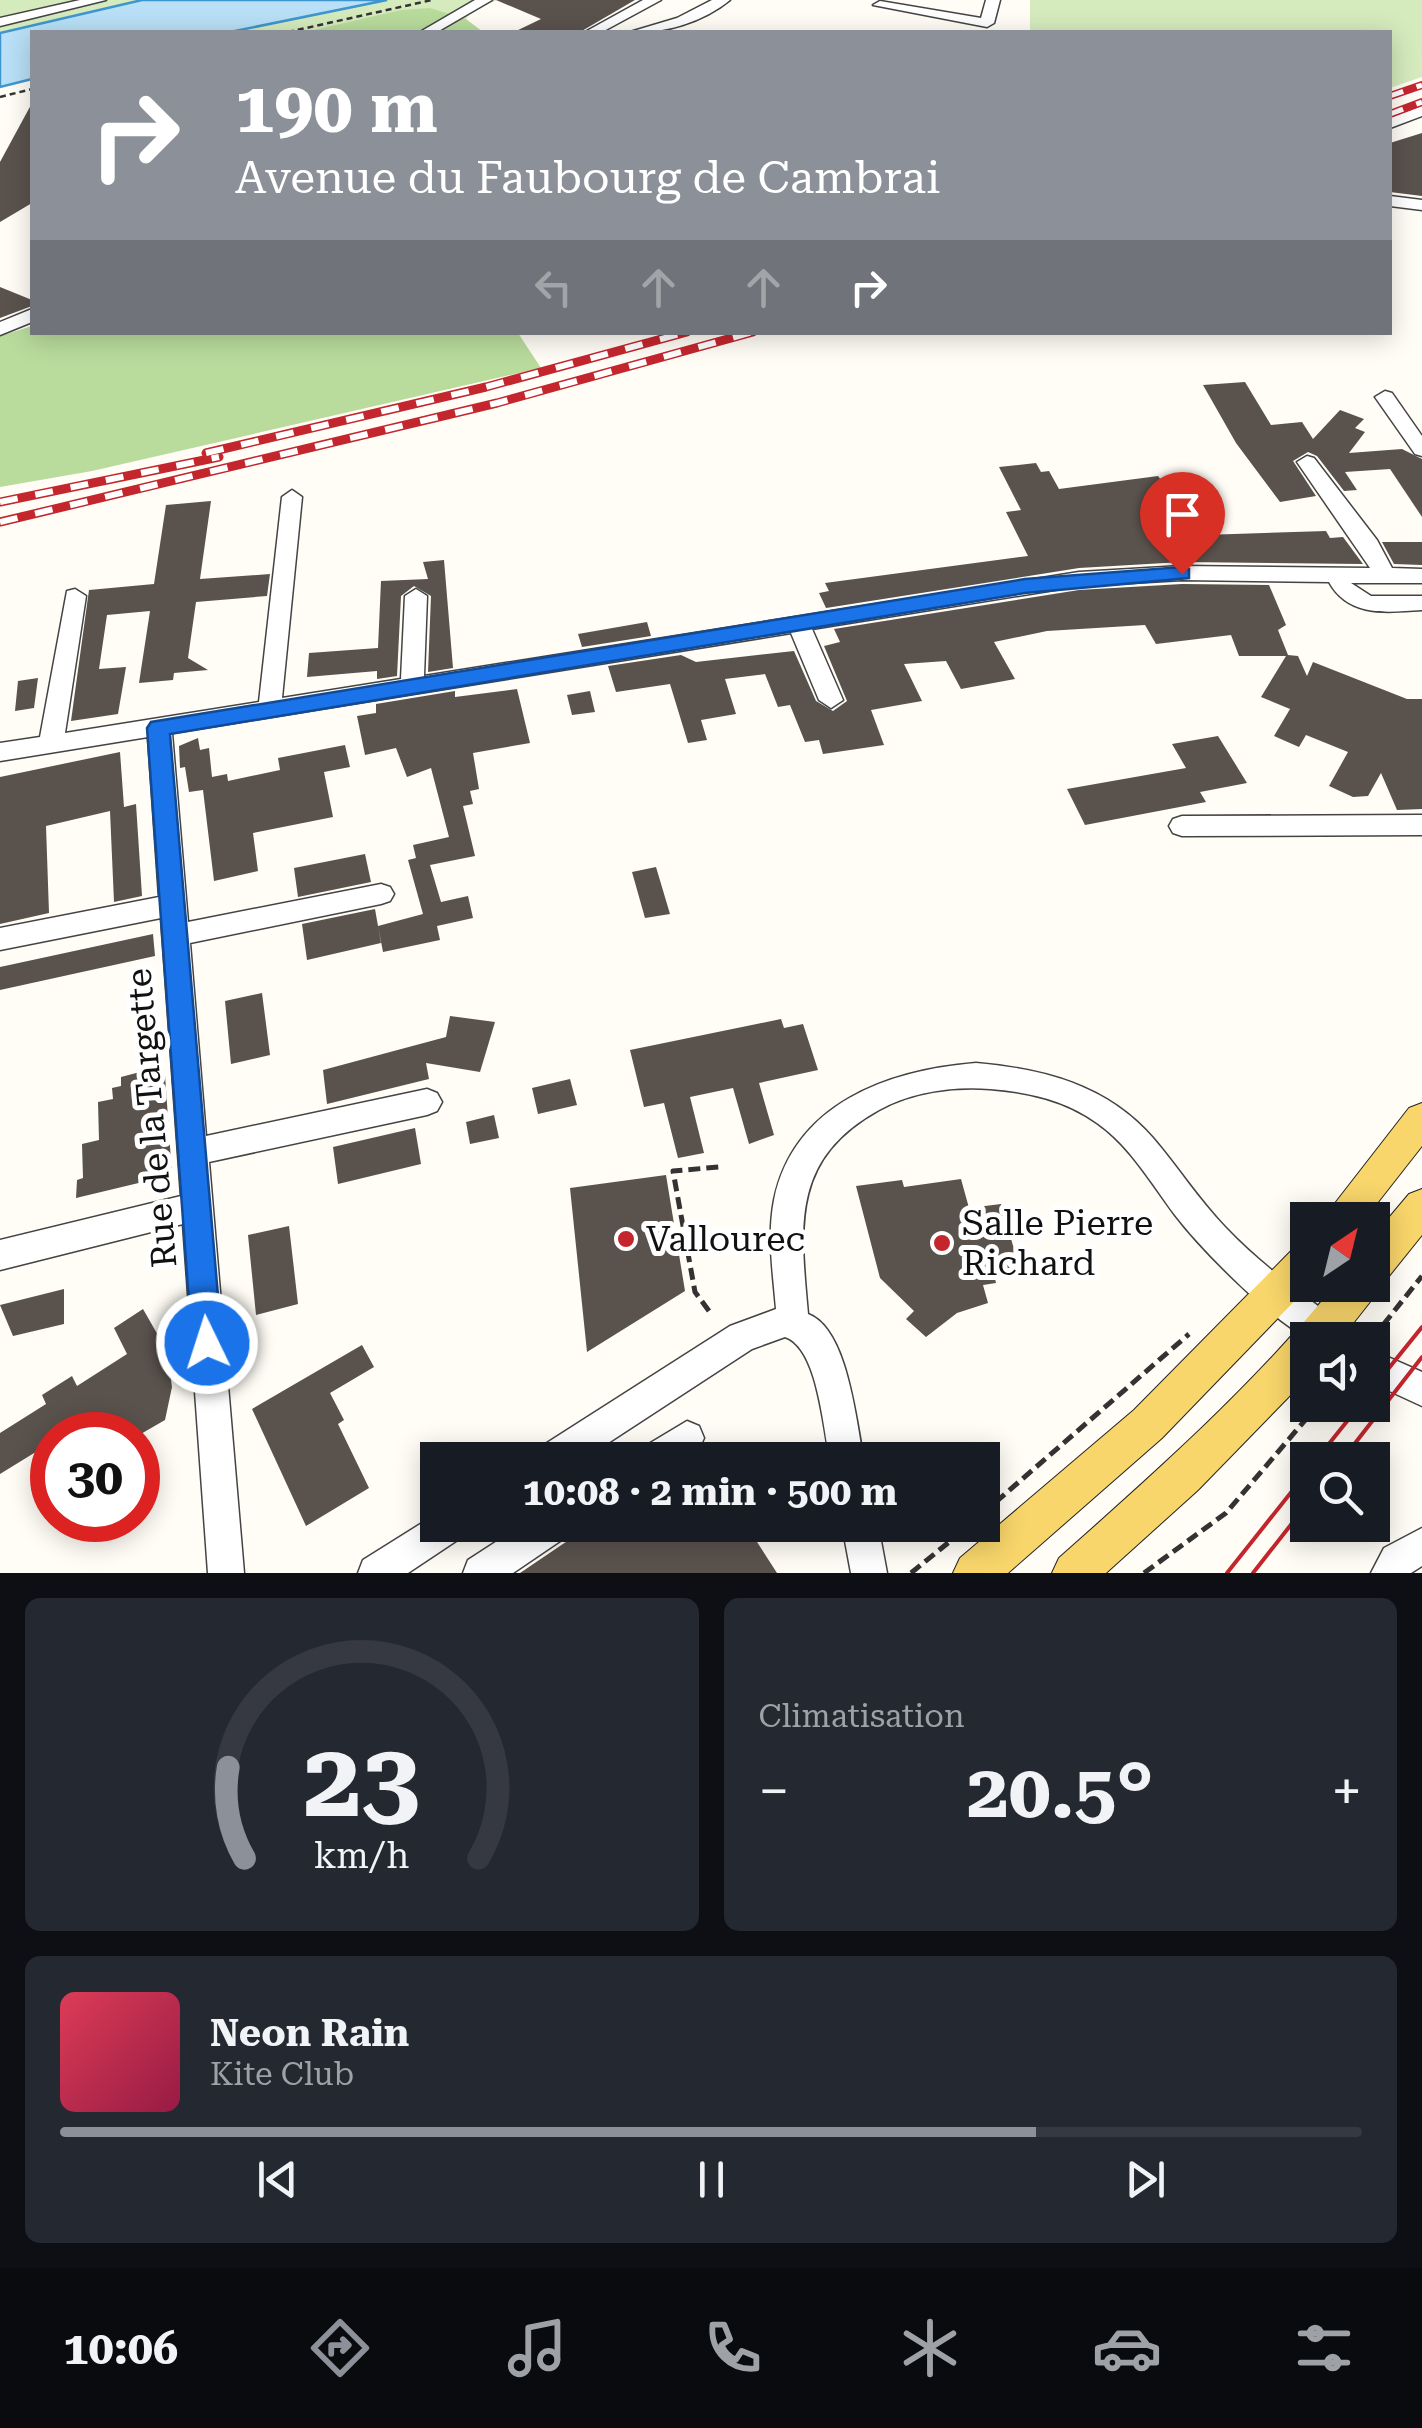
<!DOCTYPE html>
<html lang="fr">
<meta charset="utf-8">
<style>
:root{--surface:#171b24;--page:#242831;--text:#f1f3f6;--muted:#9ea1a6;--line:#363941;--accent:#8c9099}
body{margin:0;font-family:"Roboto Serif",serif;background:var(--page);color:var(--text);height:100vh;display:flex;flex-direction:column;font-size:38px;white-space:nowrap}
*{box-sizing:border-box;margin:0}
p{font-size:32px;color:var(--muted)}
.icon{flex:none;width:55px;height:55px;fill:none;stroke:currentColor;stroke-width:2;stroke-linecap:round;stroke-linejoin:round}
.map{position:relative;height:1573px;overflow:hidden}
.panel{display:flex;flex-direction:column;gap:25px;padding:25px;background:#0d0f14;flex:1}
.panel>*{flex:none}
.top-card{position:absolute;left:30px;top:30px;width:1362px;height:305px;border-radius:0px;box-shadow:0 5px 25px #0003;background:#8c9099;color:#fff;overflow:hidden}
.needle{width:65px;rotate:35deg}
.controls{position:absolute;left:1290px;top:1202px;display:grid;gap:20px}
.controls a{display:grid;place-items:center;width:100px;height:100px;border-radius:0px;background:var(--surface);box-shadow:0 5px 25px #0003;font-size:50px}
.speed{position:absolute;left:30px;top:1412px;display:flex;gap:20px;font-size:50px;font-weight:700;text-align:center}
.speed>*{display:grid;place-content:center;width:130px;height:130px;border-radius:50%;background:var(--surface);box-shadow:0 5px 25px #0003;line-height:1}
.speed .limit{border:15px solid #d22;background:#fff;color:#111}
.pin{position:absolute;display:grid;place-items:center;width:85px;height:85px;color:#fff;margin:-102px -42px;border-radius:50% 50% 50% 0;rotate:-45deg;box-shadow:0 0 10px #0007}
.pin .icon{rotate:45deg}
.me{position:absolute;width:110px;margin:-55px;rotate:356deg;stroke-linejoin:round;filter:drop-shadow(0 0 8px #0008)}
.turn{display:flex;align-items:center;gap:35px;height:210px;padding:0 40px;font-size:45px}
.turn .icon{width:130px;height:130px;stroke-width:2.5}
.turn b{display:block;font-size:70px;line-height:85px}
.lanes{display:flex;align-items:center;height:95px;padding:0 40px;background:#0003;justify-content:center;gap:50px;direction:ltr}
.lanes .off{opacity:.35}
.big{font-size:75px;font-weight:700;line-height:1.1}
.panel .widget{flex:1;display:flex;flex-direction:column;justify-content:center;gap:15px;min-width:0;padding:0 35px;border-radius:15px;background:var(--page)}
.panel .dial{align-items:center;gap:0}
.dial svg{height:260px;overflow:visible;fill:none;stroke:var(--line);stroke-width:7;stroke-linecap:round;text-anchor:middle}
.dial text{fill:var(--text);stroke:none}
.song{display:flex;align-items:center;gap:30px}
.cover{width:120px;height:120px;border-radius:15px;background:linear-gradient(135deg,hsl(350 70% 55%),hsl(340 70% 35%))}
.played{height:10px;border-radius:5px;background:linear-gradient(90deg,var(--accent) 75%,var(--line) 75%)}
.keys{display:flex;justify-content:space-around;direction:ltr}
.heat{display:flex;justify-content:space-between;align-items:center;font-size:55px;direction:ltr}
.panel .tiles{flex:1;display:grid;gap:25px;grid-template-columns:1fr 1fr}
.widget:last-child{grid-column:span 2}
.trip{position:absolute;left:420px;top:1442px;width:580px;height:100px;border-radius:0px;background:var(--surface);box-shadow:0 5px 25px #0003;font-weight:700;line-height:100px;text-align:center}
.dock{display:flex;height:160px;justify-content:space-around;align-items:center;background:#090b0e;color:var(--muted)}
.dock .icon{width:70px;height:70px}
.dock .current{color:var(--accent)}
.dock b{font-size:45px;color:var(--text)}
.map>svg:first-child{display:block}
.green{fill:#d5ebbd}
.forest{fill:#b9dc9c}
.water{fill:#b9e0f7;stroke:#3f96cf;stroke-width:2.5}
.building{fill:#5a524d}
.lines{fill:none;stroke-linecap:round;stroke-linejoin:round}
.minor-casing{stroke:#444;stroke-width:3}
.major-casing{stroke:#222;stroke-width:2}
.path-far1{stroke:#333;stroke-width:2.5;stroke-dasharray:6 4;stroke-linecap:butt}
.path{stroke:#333;stroke-width:5;stroke-dasharray:12 6;stroke-linecap:butt}
.minor{fill:#fff;fill-rule:evenodd}
.major{fill:#f9d66b;fill-rule:evenodd}
.tram{stroke:#c4262e;stroke-width:4}
.rail-far1-casing{stroke:#c4262e;stroke-width:8}
.rail-casing{stroke:#c4262e;stroke-width:9}
.rail-far1{stroke:#fff;stroke-width:5;stroke-dasharray:14;stroke-linecap:butt}
.rail{stroke:#fff;stroke-width:6;stroke-dasharray:18;stroke-linecap:butt}
.route{fill:#1a73e8;stroke:#114b97;stroke-width:2.5}
.poi-dot{fill:#c4262e;stroke:#fff;stroke-width:4}
.labels{text-anchor:middle;dominant-baseline:central;stroke-width:10;stroke-linejoin:round;paint-order:stroke}
.near-street-label{font-size:35px;fill:#111;stroke:#fff}
.near-poi-label{font-size:35px;fill:#111;stroke:#fff;text-anchor:start}
</style>
<div class="map">
<svg width="1422" height="1573" viewBox="0 0 1422 1573">
<rect width="100%" height="100%" fill="#fffdf5"/>
<path class="green" d="M0 0H142L0 33Z
M387 0H497L471 12 466 19C397 0 374 22 308 32 283 36 255 32 230 32Z
M1030 0H1422V77L1390 88V32H1030Z"/>
<path class="forest" d="M430 8 466 19 483 32H305L401 10Z
M32 326V332L518 333 541 368 92 471 0 487V336Z"/>
<path class="water" d="M142 0H387L230 32H32V79L0 87V33Z"/>
<path class="building" d="M496 0H635L580 32H514L541 19Z
M32 103V203L0 222V162Z
M1422 133V196L1390 192V143Z
M0 287 32 300V306L0 318Z
M1245 382 1271 425 1302 422 1313 439 1340 410 1364 419 1355 428 1365 432 1349 453 1402 449 1422 459V517L1390 469 1345 472 1357 490 1344 491 1317 456 1308 452 1293 461 1316 496 1280 502 1236 443 1203 385Z
M1036 463 1041 472 1049 471 1059 489 1158 476 1203 535 1326 531 1330 538 1343 537 1363 564 1182 562 1079 568 826 608 819 593 829 591 825 583 1028 556 1006 512 1021 510 999 467Z
M211 501 200 579 270 574 267 596 196 602 188 658 208 670 174 673 173 680 139 683 150 611 107 615 99 669 126 667 118 714 71 721 89 590 154 584 166 505Z
M1382 542H1422V565L1394 564Z
M444 560 453 668 428 672 431 596 414 586 401 596 397 676 377 679V671L307 677 309 653 378 648 381 581 428 579 423 562Z
M1182 584 1269 585 1286 625 1278 630 1288 655 1298 656 1307 676 1313 662 1407 699H1422V809L1397 810 1381 773 1368 796 1353 797 1329 786 1348 752 1306 735 1299 747 1274 736 1290 709 1261 697 1286 656H1239L1231 635 1156 644 1145 625 1047 631 994 642 1015 679 961 689 946 661 904 664 922 701 871 710 884 745 823 754 819 740 805 742 790 705 778 707 765 674 725 679 736 714 701 720 707 740 688 743 670 684 616 692 608 666 681 655 696 662 794 651 816 701 833 711 847 701 824 646 840 642 834 629 1079 590Z
M647 622 651 636 582 647 578 634Z
M38 678 34 708 15 711 18 681Z
M517 689 530 743 473 753 479 789 470 791 473 804 463 806 475 856 430 865 441 902 468 896 473 918 437 926 440 940 383 952 378 926 423 914 408 860 416 858 413 845 449 837 431 768 407 777 396 748 365 755 357 716 376 713V704L455 691V697Z
M590 691 595 712 572 715 567 695Z
M1218 736 1247 783 1200 792 1206 802 1085 825 1067 789 1186 768 1172 744Z
M198 738 200 750 209 748 212 777 227 774 228 781 280 770 278 758 345 745 350 767 324 772 333 817 253 833 258 871 214 881 203 790 189 792 185 767 180 768 179 746Z
M120 752 124 807 136 804 142 896 114 902 110 811 46 826 49 913 0 924V777Z
M365 854 371 882 298 897 294 868Z
M656 867 670 914 645 918 632 872Z
M375 909 381 943 307 960 302 924Z
M153 934 155 956 0 990V967Z
M262 993 270 1055 231 1064 225 1001Z
M450 1016 495 1022 480 1072 426 1063 429 1079 327 1104 323 1070 446 1037Z
M781 1019 784 1028 803 1024 818 1070 759 1083 774 1135 749 1144 733 1088 690 1097 704 1153 678 1158 664 1103 644 1107 630 1050Z
M140 1072V1081L165 1075 172 1175 76 1198 77 1180 83 1178 82 1144 99 1140 98 1102 113 1099 112 1088 121 1086V1077Z
M570 1079 577 1105 538 1114 532 1088Z
M494 1115 499 1138 470 1144 466 1122Z
M415 1128 421 1164 338 1184 333 1147Z
M666 1175 685 1291 587 1352 570 1188Z
M961 1179 969 1208 1001 1204 1020 1270 994 1274 996 1283 983 1285 988 1303 957 1313 926 1337 906 1319 914 1311 880 1278 856 1186 902 1180 904 1187Z
M289 1226 298 1304 256 1315 248 1235Z
M64 1289V1324L13 1336 0 1305Z
M143 1309 167 1351 172 1387 165 1420 139 1435H52V1442L0 1474V1433L46 1404 42 1395 72 1376 77 1386 127 1354 114 1328Z
M362 1345 374 1367 330 1393 344 1420 338 1424 369 1488 306 1526 252 1409Z
M591 1525H746L777 1573H520Z"/>
<g class="lines">
<defs>
<path id="minor" d="M80 0H106L0 26V18Z
M475 0H492L437 32H420Z
M643 0H661L602 32H585Z
M712 0H730C703 22 664 34 630 32L677 18Z
M986 0H1000L994 23 987 27 873 5 880 1 981 18Z
M1422 106V116L1390 128V118Z
M1390 196 1422 200V210L1390 206Z
M32 309V322L0 335V322Z
M1385 391 1392 393 1422 436V456L1415 454 1375 397Z
M1307 456 1314 458 1377 540 1392 568 1422 569V583H1351L1371 596H1422V610C1387 612 1349 618 1329 582L1182 580 1079 586 812 629 843 700 831 708 819 700 791 633 172 733 188 922 381 884 390 887 394 894 390 901 381 904 190 943 206 1136 427 1089 437 1093 442 1102 437 1111 427 1115 209 1162 244 1573H208L183 1224 0 1270V1240L181 1196 161 918 0 950V928L159 897 148 737 0 761V743L40 737 67 591 75 589 86 596 65 733 259 702 282 497 292 490 302 497 282 698 401 679 405 596 416 589 427 596 424 676 1079 572 1182 566 1370 568 1297 462Z
M1422 815V835L1182 836 1173 833 1169 826 1173 819 1182 816Z
M976 1063C1044 1069 1107 1085 1153 1138 1178 1167 1198 1199 1225 1227 1262 1266 1306 1297 1349 1329L1353 1340C1341 1340 1320 1344 1308 1338 1271 1320 1201 1249 1175 1215 1151 1183 1130 1146 1097 1123 1065 1100 1028 1092 990 1089 953 1086 911 1092 879 1110 791 1159 800 1225 808 1314 848 1329 856 1422 864 1460H830C823 1428 818 1348 785 1337L752 1349 582 1460H534L539 1448 730 1326 776 1309C773 1273 767 1236 774 1200 794 1103 889 1070 976 1063Z
M1372 1350 1422 1372V1406L1372 1383Z
M687 1421 699 1426 704 1438C692 1467 663 1460 637 1460L642 1448Z
M438 1513V1525H468L462 1537 408 1573H358L363 1560Z
M522 1525H572L566 1537 513 1573H463L468 1560Z
M842 1525H878L887 1573H851Z
M1422 1528V1566L1411 1573H1371L1384 1548Z"/>
<path id="major" d="M1422 1103V1146L1364 1220H1322L1409 1108Z
M1422 1189V1235L1385 1281 1378 1284 1373 1298 1340 1340H1308V1377L1198 1490 1106 1573H1052L1059 1558C1156 1472 1254 1385 1335 1285H1372V1238L1409 1194Z
M1308 1242 1310 1285 1162 1438 1008 1573H953L960 1558 1134 1410 1295 1247Z"/>
</defs>
<use href="#minor" class="minor-casing"/>
<use href="#major" class="major-casing"/>
<path class="path-far1" d="M288 32 432 0
M0 97 32 89"/>
<path class="path" d="M709 1311 695 1292 673 1171 719 1167
M1372 1339 1422 1276
M982 1514 1189 1334
M911 1573 970 1525
M1144 1573 1226 1513 1318 1405"/>
<use href="#minor" class="minor"/>
<use href="#major" class="major"/>
<path class="tram" d="M1372 1389 1422 1327
M1316 1460 1360 1405
M1342 1460 1422 1357
M1227 1573 1308 1471
M1253 1573 1308 1503"/>
<defs>
<path id="rail-far1" d="M1390 96 1422 85
M1390 114 1422 102"/>
<path id="rail" d="M206 453 486 387 687 332
M0 502 219 457
M0 522 497 403 753 332"/>
</defs>
<use href="#rail-far1" class="rail-far1-casing"/>
<use href="#rail" class="rail-casing"/>
<use href="#rail-far1" class="rail-far1"/>
<use href="#rail" class="rail"/>
</g>
<path class="route" d="M1182 567 1189 569V578L1025 593 170 734 222 1343 218 1354 207 1358 197 1354 192 1343 147 728 151 722 1025 579Z"/>
<g class="poi-dot">
<circle cx="626" cy="1239" r="10"/>
<circle cx="942" cy="1243" r="10"/>
</g>
<g class="labels">
<g class="near-street-label">
<text transform="translate(152 1118) rotate(-95)">Rue de la Targette</text>
</g>
<g class="near-poi-label">
<text x="962" y="1223">Salle Pierre<tspan x="962" dy="40">Richard</tspan></text>
<text x="646" y="1239">Vallourec</text>
</g>
</g>
</svg>
<div class="controls">
<a><svg class="needle" viewBox="-14 -14 28 28"><path d="M0-13l5 13h-10z" fill="#e53935"/><path d="M0 13l5-13h-10z" fill="#9ea1a6"/></svg></a>
<a><svg class="icon" aria-label="sound" viewBox="0 0 24 24"><path d="M4 9h4l5-4v14l-5-4H4zM17 9q2 3 0 6"/></svg></a>
<a><svg class="icon" aria-label="search" viewBox="0 0 24 24"><circle cx="10" cy="10" r="6"/><path d="M15 15l6 6"/></svg></a>
</div>
<div class="speed"><div class="limit">30</div></div>
<div class="pin" style="left:1182px;top:574px;background:#d93025"><svg class="icon" aria-label="arrive" viewBox="0 0 24 24"><path d="M6 21V4h12l-3 4 3 4H6"/></svg></div>
<svg class="me" style="left:207px;top:1343px" viewBox="-20 -20 40 40"><circle r="17" fill="#1a73e8" stroke="#fff" stroke-width="3"/><path d="M0-11L8 9 0 5-8 9z" fill="#fff"/></svg>
<div class="trip">10:08 · 2 min · 500 m</div>
<div class="top-card">
<div class="turn"><svg class="icon" aria-label="right" viewBox="0 0 24 24"><path d="M7 20v-9h11M14 6l5 5-5 5"/></svg><div><b>190 m</b>Avenue du Faubourg de Cambrai</div></div>
<div class="lanes"><svg class="icon off" aria-label="left" viewBox="0 0 24 24"><path d="M17 20v-9H6M10 6l-5 5 5 5"/></svg><svg class="icon off" aria-label="ahead" viewBox="0 0 24 24"><path d="M12 20V5M6 11l6-6 6 6"/></svg><svg class="icon off" aria-label="ahead" viewBox="0 0 24 24"><path d="M12 20V5M6 11l6-6 6 6"/></svg><svg class="icon" aria-label="right" viewBox="0 0 24 24"><path d="M7 20v-9h11M14 6l5 5-5 5"/></svg></div>
</div>
</div>
<section class="panel">
<div class="tiles">
<div class="widget dial"><svg viewBox="0 0 100 80">
<path d="M14 69A42 42 0 1 1 86 69"/>
<path d="M14 69A42 42 0 0 1 9 41" stroke="#8c9099"/>
<text x="50" y="56" font-size="32" font-weight="700">23</text>
<text x="50" y="72" font-size="11">km/h</text>
</svg></div>
<div class="widget"><p>Climatisation</p>
<div class="heat"><a>−</a><b class="big">20.5°</b><a>+</a></div>
</div>
<div class="widget">
<div class="song"><i class="cover"></i><div><b>Neon Rain</b><p>Kite Club</p></div></div>
<div class="played"></div>
<div class="keys"><svg class="icon" aria-label="previous" viewBox="0 0 24 24"><path d="M18 5L8 12l10 7zM5 5v14"/></svg><svg class="icon" aria-label="pause" viewBox="0 0 24 24"><path d="M8 5v14M16 5v14"/></svg><svg class="icon" aria-label="next" viewBox="0 0 24 24"><path d="M6 5l10 7-10 7zM19 5v14"/></svg></div>
</div>
</div>
</section>
<nav class="dock">
<b>10:06</b>
<svg class="icon current" aria-label="directions" viewBox="0 0 24 24"><path d="M12 3l9 9-9 9-9-9zM9 14v-3h6M13 9l2 2-2 2"/></svg>
<svg class="icon" aria-label="music" viewBox="0 0 24 24"><path d="M9 18V5l10-2v13"/><circle cx="6" cy="18" r="3"/><circle cx="16" cy="16" r="3"/></svg>
<svg class="icon" aria-label="phone" viewBox="0 0 24 24"><path d="M5 4h4l2 5-3 2q2 4 5 5l2-3 5 2v4C11 20 4 13 5 4z"/></svg>
<svg class="icon" aria-label="climate" viewBox="0 0 24 24"><path d="M12 3v18M4 7l16 10M4 17L20 7"/></svg>
<svg class="icon" aria-label="car" viewBox="0 0 24 24"><path d="M5 17H2v-5l4-1 3-4h7l3 4 3 1v5h-3M9 17h6M6 11h13"/><circle cx="7" cy="17" r="2"/><circle cx="17" cy="17" r="2"/></svg>
<svg class="icon" aria-label="filters" viewBox="0 0 24 24"><path d="M4 7h16M4 17h16"/><circle cx="9" cy="7" r="2"/><circle cx="15" cy="17" r="2"/></svg>
</nav>
